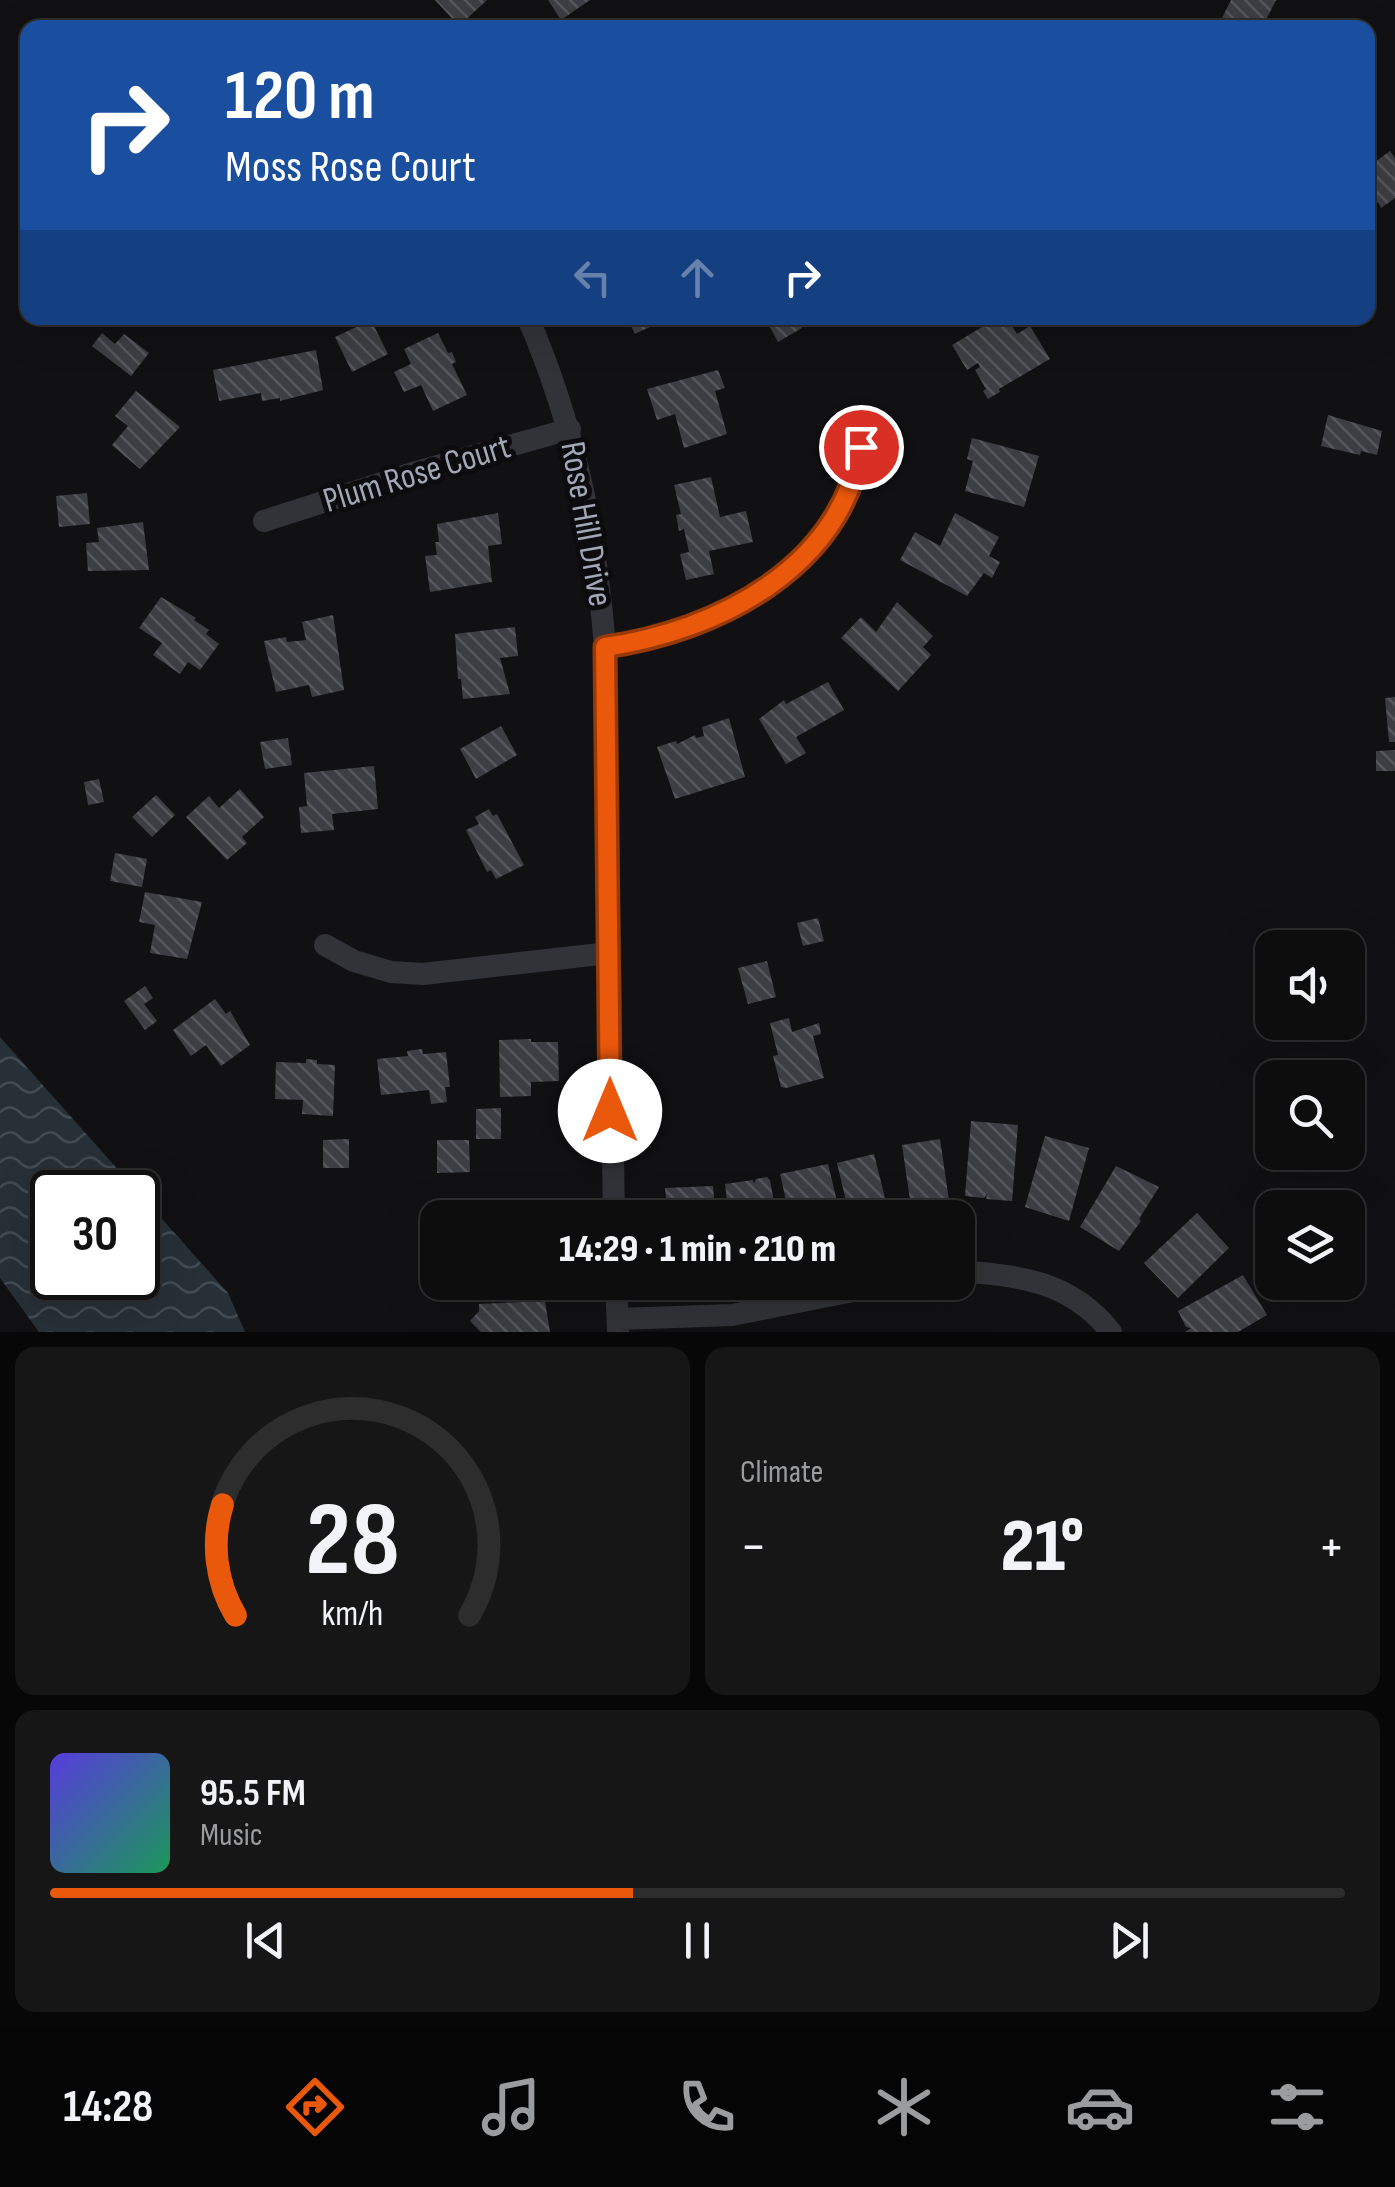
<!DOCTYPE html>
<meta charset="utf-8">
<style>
:root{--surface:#0d0d0e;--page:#161617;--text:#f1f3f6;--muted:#9a9c9e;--line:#2d2d2e;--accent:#ea580c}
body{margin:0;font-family:"Sofia Sans Condensed",sans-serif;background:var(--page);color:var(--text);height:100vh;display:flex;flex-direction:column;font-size:38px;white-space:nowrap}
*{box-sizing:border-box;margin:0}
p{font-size:32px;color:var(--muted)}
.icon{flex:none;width:55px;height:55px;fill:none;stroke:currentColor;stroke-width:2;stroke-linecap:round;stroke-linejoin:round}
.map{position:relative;height:1332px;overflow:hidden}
.side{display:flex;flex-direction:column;gap:15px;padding:15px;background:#070708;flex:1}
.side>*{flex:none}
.guide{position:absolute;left:20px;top:20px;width:1355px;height:305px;border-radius:20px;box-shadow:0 10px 40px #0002,0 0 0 2px var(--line);background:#1a4fa0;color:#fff;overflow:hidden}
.controls{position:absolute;left:1255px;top:930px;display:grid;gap:20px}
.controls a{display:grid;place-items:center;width:110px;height:110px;border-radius:20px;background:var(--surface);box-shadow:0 10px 40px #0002,0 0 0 2px var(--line);font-size:50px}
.speed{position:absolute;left:30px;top:1170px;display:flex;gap:20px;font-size:50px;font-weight:700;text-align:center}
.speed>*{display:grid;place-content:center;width:130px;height:130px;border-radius:50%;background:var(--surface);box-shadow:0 10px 40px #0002,0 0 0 2px var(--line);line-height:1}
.speed .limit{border:5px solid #111;border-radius:15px;background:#fff;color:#111}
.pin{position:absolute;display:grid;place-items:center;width:85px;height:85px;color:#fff;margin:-42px;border:5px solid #fff;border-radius:50%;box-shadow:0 2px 10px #0007}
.me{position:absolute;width:110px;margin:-55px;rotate:0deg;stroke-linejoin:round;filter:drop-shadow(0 0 8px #0008)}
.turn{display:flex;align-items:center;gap:35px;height:210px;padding:0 40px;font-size:45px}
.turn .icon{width:130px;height:130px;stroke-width:2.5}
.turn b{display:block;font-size:70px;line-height:85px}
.lanes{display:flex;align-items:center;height:95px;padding:0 40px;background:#0003;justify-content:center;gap:50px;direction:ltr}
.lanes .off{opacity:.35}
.big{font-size:75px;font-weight:800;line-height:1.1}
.side .tile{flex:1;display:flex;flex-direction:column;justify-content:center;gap:15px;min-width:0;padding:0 35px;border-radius:20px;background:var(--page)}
.side .dial{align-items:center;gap:0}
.dial svg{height:260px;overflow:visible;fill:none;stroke:var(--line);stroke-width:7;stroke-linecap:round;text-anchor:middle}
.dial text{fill:var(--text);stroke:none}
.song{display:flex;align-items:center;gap:30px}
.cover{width:120px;height:120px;border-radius:15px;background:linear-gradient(135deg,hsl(250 70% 55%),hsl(150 70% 35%))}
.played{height:10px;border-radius:5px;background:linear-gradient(90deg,var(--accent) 45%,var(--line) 45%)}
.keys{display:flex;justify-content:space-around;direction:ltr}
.heat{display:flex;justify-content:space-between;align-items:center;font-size:55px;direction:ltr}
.side .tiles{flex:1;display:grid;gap:15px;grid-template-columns:1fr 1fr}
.tile:last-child{grid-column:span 2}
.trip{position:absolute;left:420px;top:1200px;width:555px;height:100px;border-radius:20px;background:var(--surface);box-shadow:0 10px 40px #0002,0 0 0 2px var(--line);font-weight:800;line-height:100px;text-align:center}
.tabs{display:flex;height:160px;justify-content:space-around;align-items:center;background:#050506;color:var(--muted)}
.tabs .icon{width:70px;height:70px}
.tabs .selected{color:var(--accent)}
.tabs b{font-size:45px;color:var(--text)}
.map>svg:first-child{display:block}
.water{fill:url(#water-waves);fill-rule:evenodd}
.building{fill:url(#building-back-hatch)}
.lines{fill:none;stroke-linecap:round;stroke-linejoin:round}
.street{stroke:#323338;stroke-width:22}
.route-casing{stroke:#983908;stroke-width:25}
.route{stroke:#ea580c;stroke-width:18}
.labels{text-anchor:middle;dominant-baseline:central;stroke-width:10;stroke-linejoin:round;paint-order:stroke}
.street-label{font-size:35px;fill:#a1a7b5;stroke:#0c0c0e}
</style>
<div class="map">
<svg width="1395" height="1332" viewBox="0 0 1395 1332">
<defs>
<pattern id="water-waves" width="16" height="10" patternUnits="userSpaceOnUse" patternTransform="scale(2.5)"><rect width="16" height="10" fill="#273037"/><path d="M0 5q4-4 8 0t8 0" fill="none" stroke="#434b52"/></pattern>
<pattern id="building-back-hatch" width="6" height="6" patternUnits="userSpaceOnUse" patternTransform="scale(2.5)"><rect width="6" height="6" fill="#3d3e43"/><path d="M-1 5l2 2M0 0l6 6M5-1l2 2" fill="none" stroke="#56575c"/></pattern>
</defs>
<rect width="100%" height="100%" fill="#111113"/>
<path class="water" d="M0 1037 228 1293 245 1332H39L0 1278ZM52 1192H138V1278H52Z"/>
<path class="building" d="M435 0H487L459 26Z
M548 0H590L561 20Z
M1231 0H1276L1262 28H1240L1222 18Z
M1390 151 1395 158V198L1381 208 1378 202 1368 210V167Z
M627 318H669L635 334Z
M765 318H796L802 328 778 342Z
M997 318H1007L1017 334 1030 326 1050 359 999 389 1000 392 988 399 983 391 986 389 975 370 980 367 978 363 967 370 952 345Z
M371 320 388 354 352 372 335 337Z
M102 333 115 344 124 334 149 353 131 376 92 346Z
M438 333 448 353 452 352 456 362 452 364 467 395 433 411 421 385 404 392 394 372 411 364 404 349Z
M316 350 323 390 280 401V398L262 401 261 393 219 401 213 370Z
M718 370 725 388 715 391 727 434 684 448 675 414 657 420 647 389Z
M136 391 180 427 140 469 112 445 128 426 115 416Z
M1328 415 1382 431 1377 455 1361 451 1360 455 1321 446Z
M972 438 1039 456 1024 507 965 491 973 461 967 459Z
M711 477 720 517 746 511 753 542 709 551 714 574 686 580 680 554 689 552 684 529 679 531 676 515 681 514 674 485Z
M87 493 90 524 59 527 56 496Z
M498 513 502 544 488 546 492 582 430 592 425 556 437 555 435 542H439L437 524Z
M955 513 999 537 989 556 1000 562 992 578 984 573 967 596 900 560 915 532 940 546Z
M143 522 149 570 88 571 86 543 99 542 97 528Z
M161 597 196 618 194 620 209 630 206 634 219 644 200 670 188 662 180 674 153 655 162 643 139 628Z
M897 602 933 636 923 647 931 655 898 691 841 638 861 617 876 632Z
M333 615 344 690 312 697 309 685 276 692 264 641 286 637 287 642 306 640 302 622Z
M515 627 518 656 500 658 510 694 463 699 461 679H458L455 634Z
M828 682 844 710 796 737 806 753 786 764 759 719 784 700 786 704Z
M1395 697V742H1389L1385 698Z
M729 718 745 777 675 799 657 747 676 741 677 744 695 735 696 738 704 736 702 727Z
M501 726 517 755 476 779 460 749Z
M288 738 292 765 265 769 260 742Z
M1395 750V771H1376V751Z
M374 766 378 809 332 814 334 830 301 833 299 807 307 806 304 773Z
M99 779 104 802 88 805 84 782Z
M240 789 264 817 242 837 247 843 227 860 186 817 209 796 219 808Z
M156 795 175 815 152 837 132 817Z
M489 809 493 816 497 814 524 865 496 879 491 870 487 872 466 830 479 824 475 817Z
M115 853 147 859 142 887 110 881Z
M145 892 202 902 187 959 150 953 155 925 139 922Z
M818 918 824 941 803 946 797 923Z
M767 961 776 997 748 1004 738 968Z
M145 986 153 998 144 1004 157 1021 145 1030 124 1001Z
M215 999 226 1014 230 1011 250 1045 221 1066 206 1045 191 1056 173 1030Z
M789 1018 792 1032 819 1023 821 1034 813 1036 824 1078 786 1088 781 1087 773 1056 778 1055 770 1023Z
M531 1039V1042H558L559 1081 531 1082V1096L500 1097 499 1040Z
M422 1049 423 1054 446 1052 450 1087H445L447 1102 431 1104 429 1090 381 1095 377 1059 408 1056 407 1051Z
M306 1059 317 1060V1064L335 1065 333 1116 302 1114 303 1100 275 1099 276 1062 306 1063Z
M501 1108V1139H476V1109Z
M971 1121 1018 1125 1012 1201 986 1199 987 1194 984 1198 965 1196Z
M1045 1136 1089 1148 1069 1221 1025 1207Z
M349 1139V1168H323V1140Z
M940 1139 951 1214 933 1217 932 1211 912 1214 902 1145Z
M437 1140H469L470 1172 437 1173Z
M874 1154 890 1218H850L837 1163Z
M828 1164 841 1218H790L780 1174Z
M1116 1166 1159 1187 1139 1219 1141 1221 1119 1251 1080 1227Z
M767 1177 770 1180 777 1218H729L725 1184 753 1180 754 1184 756 1179Z
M713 1186 716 1218H668L665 1188Z
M1197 1213 1229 1248 1178 1298 1144 1263Z
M1243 1275 1267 1315 1238 1332H1185L1191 1328 1186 1327 1178 1311Z
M545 1301 550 1332H481L470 1321 479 1311V1304Z"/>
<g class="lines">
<path class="street" d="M528 318C574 424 596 532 605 647L614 1218
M264 521 416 472 570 429
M605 647C702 634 804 586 848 493 858 472 861 449 864 426
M325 945 354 961 391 972 423 974 609 953
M958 1271C1019 1276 1070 1280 1111 1332
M616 1282 618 1332
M618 1319 732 1315 898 1282"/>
</g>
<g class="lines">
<defs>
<path id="route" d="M610 1111 605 647C717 631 840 569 861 447"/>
</defs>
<use href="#route" class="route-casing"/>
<use href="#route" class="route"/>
</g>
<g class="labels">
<g class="street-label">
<text transform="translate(417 474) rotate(-17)">Plum Rose Court</text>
<text transform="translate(586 524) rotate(80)">Rose Hill Drive</text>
</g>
</g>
</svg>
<div class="controls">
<a><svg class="icon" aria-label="sound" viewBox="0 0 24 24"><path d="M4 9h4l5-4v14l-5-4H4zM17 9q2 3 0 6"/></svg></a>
<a><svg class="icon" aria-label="search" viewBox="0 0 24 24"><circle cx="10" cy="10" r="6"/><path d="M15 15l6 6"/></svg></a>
<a><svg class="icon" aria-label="layers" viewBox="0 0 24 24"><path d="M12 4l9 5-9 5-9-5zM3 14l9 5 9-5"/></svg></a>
</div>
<div class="speed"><div class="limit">30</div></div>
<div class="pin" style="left:861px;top:447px;background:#d93025"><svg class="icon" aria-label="arrive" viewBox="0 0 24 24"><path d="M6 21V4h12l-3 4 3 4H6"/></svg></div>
<svg class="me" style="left:610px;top:1111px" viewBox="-20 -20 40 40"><circle r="19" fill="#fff"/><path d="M0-13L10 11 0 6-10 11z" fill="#ea580c"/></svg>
<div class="trip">14:29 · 1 min · 210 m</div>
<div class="guide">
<div class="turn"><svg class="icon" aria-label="right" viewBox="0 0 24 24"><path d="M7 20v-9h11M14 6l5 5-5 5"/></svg><div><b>120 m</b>Moss Rose Court</div></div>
<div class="lanes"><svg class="icon off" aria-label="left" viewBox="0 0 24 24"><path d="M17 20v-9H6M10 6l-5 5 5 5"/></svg><svg class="icon off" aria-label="ahead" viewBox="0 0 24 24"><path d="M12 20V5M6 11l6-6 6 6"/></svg><svg class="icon" aria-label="right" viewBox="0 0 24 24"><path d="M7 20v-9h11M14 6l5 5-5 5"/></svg></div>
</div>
</div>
<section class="side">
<div class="tiles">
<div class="tile dial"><svg viewBox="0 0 100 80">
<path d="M14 69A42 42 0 1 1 86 69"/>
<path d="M14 69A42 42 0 0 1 10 35" stroke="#ea580c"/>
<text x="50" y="56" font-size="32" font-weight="700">28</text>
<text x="50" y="72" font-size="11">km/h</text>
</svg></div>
<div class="tile"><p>Climate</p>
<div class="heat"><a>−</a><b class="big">21°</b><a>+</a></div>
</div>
<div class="tile">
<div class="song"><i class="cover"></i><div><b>95.5 FM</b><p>Music</p></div></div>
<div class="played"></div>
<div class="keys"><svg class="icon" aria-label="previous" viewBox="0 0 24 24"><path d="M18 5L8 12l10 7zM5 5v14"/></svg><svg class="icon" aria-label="pause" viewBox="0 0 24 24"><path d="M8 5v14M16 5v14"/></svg><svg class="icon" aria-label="next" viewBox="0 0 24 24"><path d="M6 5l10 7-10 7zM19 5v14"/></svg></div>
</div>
</div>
</section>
<nav class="tabs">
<b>14:28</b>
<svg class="icon selected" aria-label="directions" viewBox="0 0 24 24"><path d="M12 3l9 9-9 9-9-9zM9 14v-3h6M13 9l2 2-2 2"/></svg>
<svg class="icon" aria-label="music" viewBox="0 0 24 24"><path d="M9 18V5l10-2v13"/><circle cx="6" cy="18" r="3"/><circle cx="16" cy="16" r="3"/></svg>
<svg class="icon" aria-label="phone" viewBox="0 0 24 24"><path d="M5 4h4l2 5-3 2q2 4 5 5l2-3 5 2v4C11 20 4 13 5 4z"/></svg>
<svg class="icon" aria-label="climate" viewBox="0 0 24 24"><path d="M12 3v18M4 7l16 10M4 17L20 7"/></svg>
<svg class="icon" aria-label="car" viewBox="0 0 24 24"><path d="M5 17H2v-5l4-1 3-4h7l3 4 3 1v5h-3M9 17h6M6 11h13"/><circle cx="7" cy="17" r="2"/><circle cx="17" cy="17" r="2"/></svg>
<svg class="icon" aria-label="filters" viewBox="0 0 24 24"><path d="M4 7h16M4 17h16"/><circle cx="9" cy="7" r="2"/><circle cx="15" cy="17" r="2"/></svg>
</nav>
